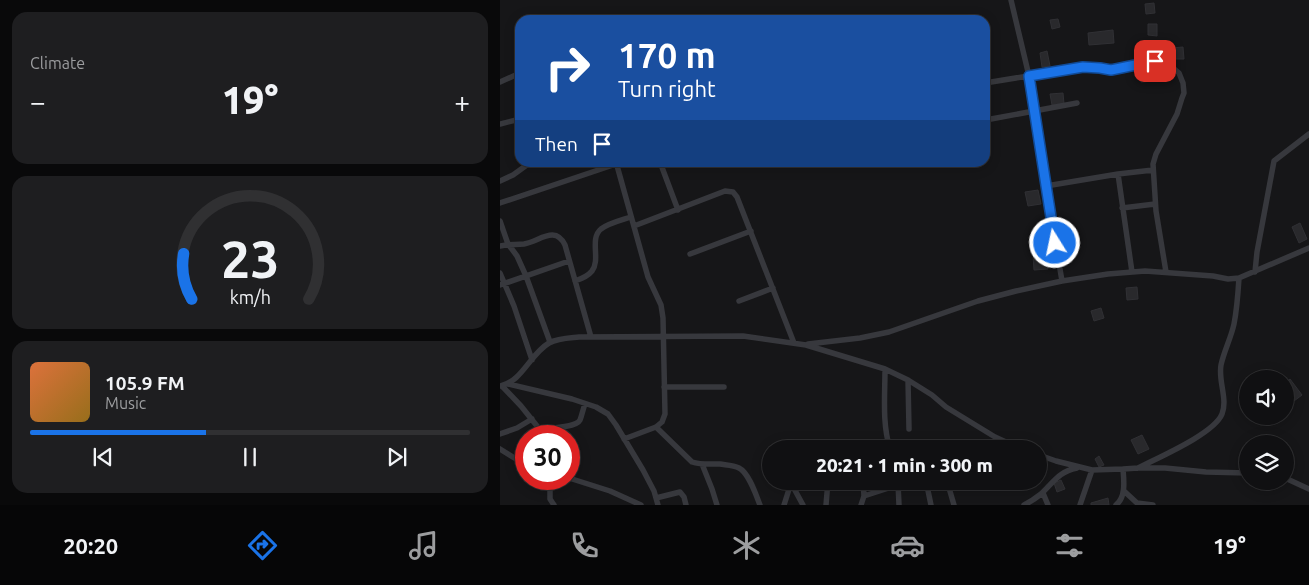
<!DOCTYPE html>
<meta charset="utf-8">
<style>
:root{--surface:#101012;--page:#1e1e20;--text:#f1f3f6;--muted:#9c9d9f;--line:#303032;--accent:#1a73e8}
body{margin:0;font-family:Ubuntu,sans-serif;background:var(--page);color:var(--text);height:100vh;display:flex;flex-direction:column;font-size:19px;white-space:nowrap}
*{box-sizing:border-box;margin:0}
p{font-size:16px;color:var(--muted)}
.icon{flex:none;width:28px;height:28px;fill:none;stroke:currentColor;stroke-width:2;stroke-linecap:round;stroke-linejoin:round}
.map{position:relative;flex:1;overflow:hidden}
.sheet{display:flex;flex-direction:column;gap:12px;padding:12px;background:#09090a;width:500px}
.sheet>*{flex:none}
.hud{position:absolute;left:15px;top:15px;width:475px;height:152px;border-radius:15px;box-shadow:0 2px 12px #0003,0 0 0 1px var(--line);background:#1a4fa0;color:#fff;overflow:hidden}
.tools{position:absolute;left:739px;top:370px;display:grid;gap:10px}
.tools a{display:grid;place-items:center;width:55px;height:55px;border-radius:50%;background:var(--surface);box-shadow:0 2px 12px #0003,0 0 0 1px var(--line);font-size:25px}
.speed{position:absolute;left:15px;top:425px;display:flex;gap:10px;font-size:25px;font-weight:700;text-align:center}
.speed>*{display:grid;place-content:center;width:65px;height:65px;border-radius:50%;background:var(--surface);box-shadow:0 2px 12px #0003,0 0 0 1px var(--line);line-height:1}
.speed .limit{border:8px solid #d22;background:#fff;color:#111}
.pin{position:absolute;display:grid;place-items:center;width:42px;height:42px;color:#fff;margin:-21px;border-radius:10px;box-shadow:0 2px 8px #0006}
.me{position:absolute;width:55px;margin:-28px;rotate:350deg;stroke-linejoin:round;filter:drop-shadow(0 0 4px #0008)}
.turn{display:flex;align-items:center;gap:18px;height:105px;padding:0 20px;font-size:22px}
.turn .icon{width:65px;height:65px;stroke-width:2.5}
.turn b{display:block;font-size:35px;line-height:42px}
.then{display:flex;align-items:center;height:48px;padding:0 20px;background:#0003;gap:10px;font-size:19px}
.big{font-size:38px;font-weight:800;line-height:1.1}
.sheet .widget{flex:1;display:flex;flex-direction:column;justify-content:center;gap:8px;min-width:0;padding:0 18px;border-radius:15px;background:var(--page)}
.sheet .dial{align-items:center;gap:0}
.dial svg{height:130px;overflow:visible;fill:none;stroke:var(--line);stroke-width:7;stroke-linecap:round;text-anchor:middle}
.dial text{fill:var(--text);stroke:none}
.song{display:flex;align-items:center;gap:15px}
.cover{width:60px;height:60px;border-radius:8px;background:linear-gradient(135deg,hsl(20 70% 55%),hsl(40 70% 35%))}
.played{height:5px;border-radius:2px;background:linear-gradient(90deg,var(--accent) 40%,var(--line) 40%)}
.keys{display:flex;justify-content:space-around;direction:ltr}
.heat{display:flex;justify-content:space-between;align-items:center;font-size:28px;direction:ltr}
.trip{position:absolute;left:262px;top:440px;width:285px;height:50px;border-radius:25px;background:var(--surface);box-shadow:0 2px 12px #0003,0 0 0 1px var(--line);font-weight:800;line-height:50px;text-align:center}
.menu{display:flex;height:80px;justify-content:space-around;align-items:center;background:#060607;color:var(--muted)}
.menu .icon{width:35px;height:35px}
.menu .on{color:var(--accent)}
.menu b{font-size:22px;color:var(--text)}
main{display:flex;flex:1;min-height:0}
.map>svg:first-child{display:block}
.building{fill:#29292c;stroke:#303034}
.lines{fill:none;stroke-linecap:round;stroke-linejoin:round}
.street{stroke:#37383d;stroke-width:5.5}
.route-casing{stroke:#114b97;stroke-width:12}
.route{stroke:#1a73e8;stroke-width:9}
</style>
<main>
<section class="sheet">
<div class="widget"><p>Climate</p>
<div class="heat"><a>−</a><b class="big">19°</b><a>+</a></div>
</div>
<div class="widget dial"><svg viewBox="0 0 100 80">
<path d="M14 69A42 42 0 1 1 86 69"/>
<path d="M14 69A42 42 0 0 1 9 41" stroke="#1a73e8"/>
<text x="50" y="56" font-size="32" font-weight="700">23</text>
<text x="50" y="72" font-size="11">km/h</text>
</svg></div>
<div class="widget">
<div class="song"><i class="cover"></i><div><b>105.9 FM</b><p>Music</p></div></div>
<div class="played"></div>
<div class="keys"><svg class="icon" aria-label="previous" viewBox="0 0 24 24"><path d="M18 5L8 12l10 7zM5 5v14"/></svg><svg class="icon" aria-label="pause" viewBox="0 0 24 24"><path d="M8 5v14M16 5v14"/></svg><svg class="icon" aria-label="next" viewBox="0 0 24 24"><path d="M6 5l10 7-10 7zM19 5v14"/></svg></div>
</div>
</section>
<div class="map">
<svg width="809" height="505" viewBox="0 0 809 505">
<rect width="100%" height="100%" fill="#161618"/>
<path class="building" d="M654 3 655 13 646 14 645 4Z
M558 19 560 27 552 29 550 20Z
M648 24H657V36L648 35Z
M613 30 614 43 589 45 588 33Z
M683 47 684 59H673L672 48Z
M547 51 550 66 542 67 540 53Z
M651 68 653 81 641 82 640 70Z
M563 93 564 104 552 105 550 94Z
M538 190 541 204 528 206 525 192Z
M800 223 807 239 799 243 792 227Z
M547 254 548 269 534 270 533 255Z
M637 287 638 299 627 300 626 288Z
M601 308 604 318 594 321 591 311Z
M790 379 802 395 786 407 787 410 785 412V383Z
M642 435 649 449 638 454 631 440Z
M599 456 604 465 599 467 595 459Z
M561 480 565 489 557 492 554 483Z
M608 498 609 505H591V503Z"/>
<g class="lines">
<path class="street" d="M511 0 529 76 546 186 562 281
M0 82 20 73
M485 83 583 67 600 68 611 70 655 61 666 62 679 73 683 83 684 93 682 98 677 114 656 154 653 164 656 211 666 272
M491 119 577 103
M0 124 20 119
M116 162 148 277 161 305 163 318 165 414 162 422 156 427 124 439
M160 162 178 210
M618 174 632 272
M0 181 13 175 31 162
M546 186 618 174 653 170
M0 203 116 164
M622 208 655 204
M0 221 8 244 17 256 26 276 50 342
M134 226 225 191 233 192 237 197 294 343
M0 246C8 244 16 245 24 244 40 241 55 225 65 245L91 337
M190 254 251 231
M755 272 757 252 774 161 809 134
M0 273 14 306 32 360
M75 281C81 279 88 276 92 271 101 259 89 239 101 229 109 223 122 220 131 217
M0 285 69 261
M239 301 273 288
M308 344 360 338 389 332 478 301 516 291 562 281 608 274 645 271 713 276 728 279 739 278 809 248
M385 369C385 396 382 423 390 449
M408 380 409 429
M8 384 72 399 96 407 108 414 116 425 143 470 154 491 158 505
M0 386C22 382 30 354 49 343 58 338 69 338 79 337L243 336 306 345 385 369 408 380 432 395 446 407 495 437 521 449
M2 386 21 406 45 436
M164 387H224
M156 427 192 462C201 465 210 464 220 464 225 465 233 465 239 468 249 473 256 495 260 505
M40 429C49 428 76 428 80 420 82 415 83 409 85 404
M0 434 17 428 32 419
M0 449 16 459 26 463
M539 455 556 461 592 470 623 469 638 468H665L706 472 748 473
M202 464 212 489 217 505
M638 468C657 458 714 434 722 414 728 399 718 381 721 365 724 351 731 338 734 324 737 309 738 294 739 278
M69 478 110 491 141 505
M785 478 809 489
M50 479V499L54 505
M426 481 431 505
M447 481 454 505
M398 483 399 505
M624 491 637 503 653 505
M543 493 548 505
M364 496 398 485 417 481
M156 498 180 492 184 497 186 505
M284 505 291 483 303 505
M326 505 328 481
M361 505 364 496 363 481
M524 505C530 502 536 498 541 494 554 482 558 472 577 468
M580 505 592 470
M616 505C626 497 624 481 623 469"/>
</g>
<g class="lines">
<defs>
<path id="route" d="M555 243 529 76 583 67 600 68 611 70 655 61"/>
</defs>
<use href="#route" class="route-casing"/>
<use href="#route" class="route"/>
</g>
</svg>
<div class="tools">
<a><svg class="icon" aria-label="sound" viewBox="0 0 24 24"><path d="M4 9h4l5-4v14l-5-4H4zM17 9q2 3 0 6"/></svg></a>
<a><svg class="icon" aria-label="layers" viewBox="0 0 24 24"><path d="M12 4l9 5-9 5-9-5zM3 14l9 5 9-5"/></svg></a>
</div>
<div class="speed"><div class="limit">30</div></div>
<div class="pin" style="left:655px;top:61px;background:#d93025"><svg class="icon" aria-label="arrive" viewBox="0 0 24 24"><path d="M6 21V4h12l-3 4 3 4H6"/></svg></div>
<svg class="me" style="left:555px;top:243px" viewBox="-20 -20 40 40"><circle r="17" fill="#1a73e8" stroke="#fff" stroke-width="3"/><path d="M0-11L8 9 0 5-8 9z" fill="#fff"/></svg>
<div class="trip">20:21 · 1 min · 300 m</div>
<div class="hud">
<div class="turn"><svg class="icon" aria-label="right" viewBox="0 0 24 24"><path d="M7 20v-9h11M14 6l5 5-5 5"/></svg><div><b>170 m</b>Turn right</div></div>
<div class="then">Then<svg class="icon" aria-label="arrive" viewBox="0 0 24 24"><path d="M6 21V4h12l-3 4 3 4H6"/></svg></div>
</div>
</div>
</main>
<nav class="menu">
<b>20:20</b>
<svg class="icon on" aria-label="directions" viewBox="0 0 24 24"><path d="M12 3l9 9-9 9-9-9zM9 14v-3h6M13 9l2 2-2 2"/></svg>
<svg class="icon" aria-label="music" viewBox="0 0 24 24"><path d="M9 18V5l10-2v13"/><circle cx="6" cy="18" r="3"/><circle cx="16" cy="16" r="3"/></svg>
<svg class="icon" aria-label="phone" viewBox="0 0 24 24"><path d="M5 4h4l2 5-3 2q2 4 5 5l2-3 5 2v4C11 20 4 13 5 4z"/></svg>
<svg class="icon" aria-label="climate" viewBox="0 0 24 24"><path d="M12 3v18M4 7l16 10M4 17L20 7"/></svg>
<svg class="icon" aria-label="car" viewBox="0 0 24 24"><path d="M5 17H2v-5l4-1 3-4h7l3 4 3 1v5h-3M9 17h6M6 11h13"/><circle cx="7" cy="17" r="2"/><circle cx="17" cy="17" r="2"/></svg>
<svg class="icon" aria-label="filters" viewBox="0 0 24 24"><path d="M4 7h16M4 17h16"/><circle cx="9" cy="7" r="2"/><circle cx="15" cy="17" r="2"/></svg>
<b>19°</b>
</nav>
